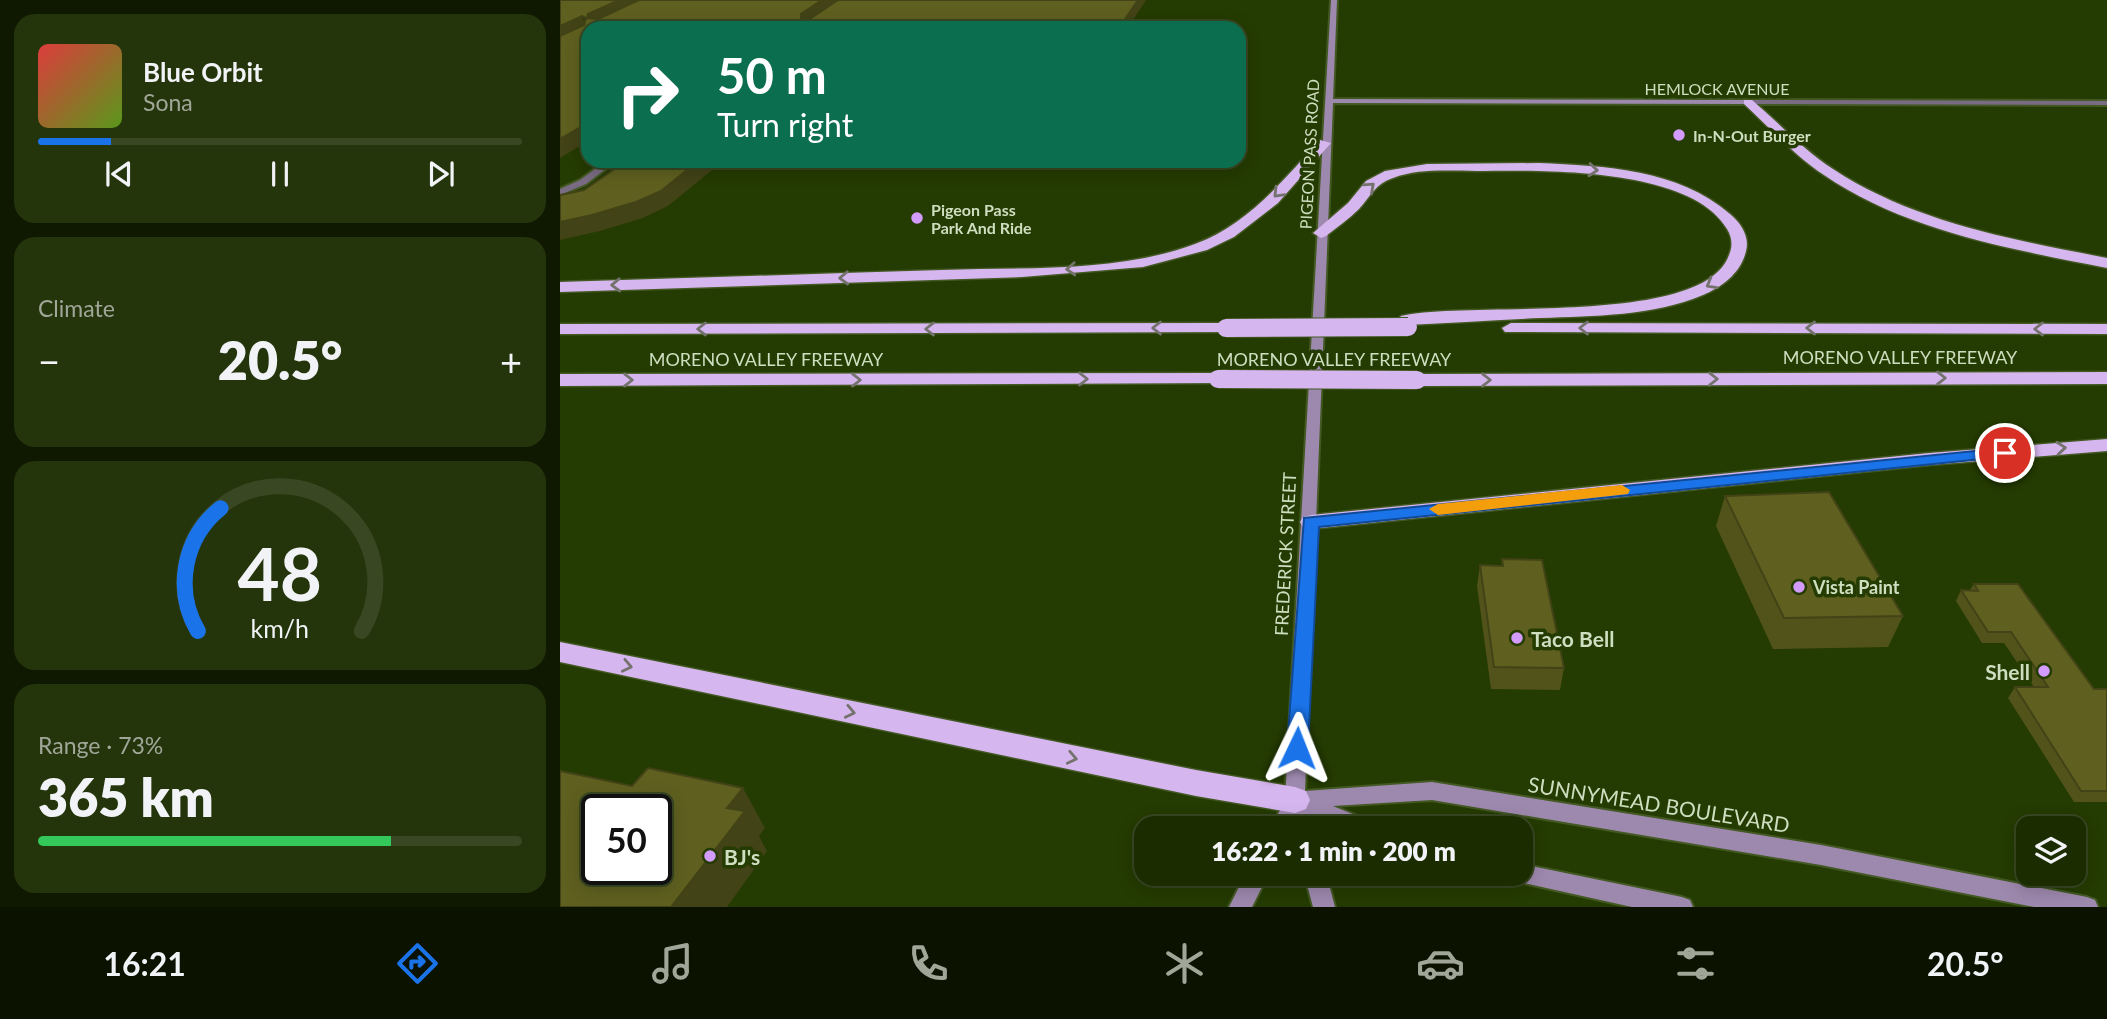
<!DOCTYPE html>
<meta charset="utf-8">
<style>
:root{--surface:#1b2c01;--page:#24340b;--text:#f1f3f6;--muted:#a0a799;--line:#394823;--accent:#1a73e8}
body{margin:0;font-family:Lato,sans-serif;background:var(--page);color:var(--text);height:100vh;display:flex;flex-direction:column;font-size:26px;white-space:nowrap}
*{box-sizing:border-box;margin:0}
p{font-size:23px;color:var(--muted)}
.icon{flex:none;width:38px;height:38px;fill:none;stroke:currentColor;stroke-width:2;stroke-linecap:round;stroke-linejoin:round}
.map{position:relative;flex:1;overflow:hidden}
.panel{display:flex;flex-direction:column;gap:14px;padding:14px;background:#0f1801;width:560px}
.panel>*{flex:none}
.banner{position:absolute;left:21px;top:21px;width:665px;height:147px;border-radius:21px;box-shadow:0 4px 18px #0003,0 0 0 2px var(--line);background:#0b6e4f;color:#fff;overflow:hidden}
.buttons{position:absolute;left:1456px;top:816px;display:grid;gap:14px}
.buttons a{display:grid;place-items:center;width:70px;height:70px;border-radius:14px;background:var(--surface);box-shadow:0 4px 18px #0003,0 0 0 2px var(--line);font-size:35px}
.speed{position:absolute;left:21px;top:794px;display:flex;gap:14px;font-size:35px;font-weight:700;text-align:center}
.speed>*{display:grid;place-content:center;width:91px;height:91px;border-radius:50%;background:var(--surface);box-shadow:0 4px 18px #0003,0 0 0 2px var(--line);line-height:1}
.speed .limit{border:4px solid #111;border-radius:10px;background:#fff;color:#111}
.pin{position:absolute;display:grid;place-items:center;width:60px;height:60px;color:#fff;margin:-30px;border:4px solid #fff;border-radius:50%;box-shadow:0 2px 7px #0007}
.me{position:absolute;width:77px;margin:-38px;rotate:2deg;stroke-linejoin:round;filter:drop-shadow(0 0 5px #0008)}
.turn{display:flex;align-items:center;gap:24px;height:147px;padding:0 21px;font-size:32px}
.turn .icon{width:91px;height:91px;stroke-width:2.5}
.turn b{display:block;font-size:49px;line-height:60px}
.big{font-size:52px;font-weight:800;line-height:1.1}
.panel .widget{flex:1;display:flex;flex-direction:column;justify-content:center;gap:10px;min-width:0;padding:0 24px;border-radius:21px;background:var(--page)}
.panel .dial{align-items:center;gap:0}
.dial svg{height:182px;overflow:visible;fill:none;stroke:var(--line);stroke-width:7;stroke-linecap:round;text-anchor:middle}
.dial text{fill:var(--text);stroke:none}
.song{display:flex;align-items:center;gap:21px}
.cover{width:84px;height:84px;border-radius:10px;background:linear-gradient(135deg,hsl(0 70% 55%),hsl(90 70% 35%))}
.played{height:7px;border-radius:4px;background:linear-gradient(90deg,var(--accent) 15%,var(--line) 15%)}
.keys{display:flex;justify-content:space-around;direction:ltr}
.heat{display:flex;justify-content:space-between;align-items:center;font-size:38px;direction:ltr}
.charge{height:10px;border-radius:5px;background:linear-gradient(90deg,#34c759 73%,var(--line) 0)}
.trip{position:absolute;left:574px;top:816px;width:399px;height:70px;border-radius:21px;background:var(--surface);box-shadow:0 4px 18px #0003,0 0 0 2px var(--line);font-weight:800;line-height:70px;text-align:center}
.tabs{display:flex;height:112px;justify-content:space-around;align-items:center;background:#0b1200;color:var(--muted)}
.tabs .icon{width:49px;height:49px}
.tabs .current{color:var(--accent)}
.tabs b{font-size:32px;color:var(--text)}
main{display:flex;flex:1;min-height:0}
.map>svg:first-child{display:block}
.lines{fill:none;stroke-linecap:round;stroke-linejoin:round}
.minor-casing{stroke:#435823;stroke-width:4}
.tertiary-casing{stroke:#435823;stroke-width:4}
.secondary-casing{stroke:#435823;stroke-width:4}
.motorway-casing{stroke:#435823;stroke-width:3}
.minor{fill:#786b82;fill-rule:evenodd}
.tertiary{fill:#786b82;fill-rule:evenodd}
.secondary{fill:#9e89ae;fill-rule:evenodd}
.motorway{fill:#d6b6ef;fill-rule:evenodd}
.motorway-bridge-casing{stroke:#435823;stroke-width:20;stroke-linecap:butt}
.motorway-bridge{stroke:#d6b6ef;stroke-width:18}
.wall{fill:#52531b}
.shaded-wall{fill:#424316}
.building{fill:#5f601f;stroke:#424316;stroke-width:2;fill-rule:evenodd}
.oneway{stroke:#74726c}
.route{fill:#1a73e8;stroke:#114b97;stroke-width:2}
.slow{fill:#f59e0b}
.poi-dot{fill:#d39cfc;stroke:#243b01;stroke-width:2.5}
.labels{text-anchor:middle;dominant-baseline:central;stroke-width:7;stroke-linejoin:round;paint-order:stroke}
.far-street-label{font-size:16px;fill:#cedec0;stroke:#243b01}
.far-poi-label{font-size:16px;font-weight:bold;fill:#cedec0;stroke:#243b01;text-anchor:start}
.street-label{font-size:18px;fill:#cedec0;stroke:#243b01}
.poi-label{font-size:18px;font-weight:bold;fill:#cedec0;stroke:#243b01;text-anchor:start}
.near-poi-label{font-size:21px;font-weight:bold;fill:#cedec0;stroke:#243b01;text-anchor:start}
.near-street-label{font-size:21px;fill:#cedec0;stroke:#243b01}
</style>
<main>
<section class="panel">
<div class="widget">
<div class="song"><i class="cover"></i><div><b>Blue Orbit</b><p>Sona</p></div></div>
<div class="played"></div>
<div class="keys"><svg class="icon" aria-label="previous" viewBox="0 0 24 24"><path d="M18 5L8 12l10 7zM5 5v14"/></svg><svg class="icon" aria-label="pause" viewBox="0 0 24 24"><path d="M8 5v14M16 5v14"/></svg><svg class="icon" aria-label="next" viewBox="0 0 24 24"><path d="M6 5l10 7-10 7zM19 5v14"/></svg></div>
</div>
<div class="widget"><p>Climate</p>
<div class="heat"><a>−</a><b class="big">20.5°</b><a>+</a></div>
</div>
<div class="widget dial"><svg viewBox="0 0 100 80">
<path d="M14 69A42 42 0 1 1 86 69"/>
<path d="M14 69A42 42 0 0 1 24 15" stroke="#1a73e8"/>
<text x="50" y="56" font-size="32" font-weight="700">48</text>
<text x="50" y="72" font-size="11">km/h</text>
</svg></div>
<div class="widget"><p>Range · 73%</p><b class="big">365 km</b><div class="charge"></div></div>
</section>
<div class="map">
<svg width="1547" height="907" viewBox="0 0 1547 907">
<rect width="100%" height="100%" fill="#243b01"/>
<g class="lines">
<defs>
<path id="minor" d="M46 161H56L26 184 0 195V189L20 180Z"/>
<path id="tertiary" d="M1185 100 1547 101V105L1188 104H1185Z"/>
<path id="secondary" d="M771 0H777L773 99 1188 100 1192 102 1188 104 773 103 745 791 872 782 1261 845 1527 897 1535 900 1538 907H1474L1261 865 872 800 773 806 812 822 815 828H781L749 815 753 828H711L725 800Z
M961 864 1122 897 1130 900 1133 907H1072L950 880 947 873H961Z
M686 873H709L692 907H669Z
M744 873H766L775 907H753Z"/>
<path id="motorway" d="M1184 100H1192C1219 123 1244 150 1273 169 1353 222 1454 240 1547 258V268C1451 249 1346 231 1264 175 1235 156 1210 128 1184 104Z
M760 140 771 143 718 203 674 237 647 250 583 267 462 277 0 292V282C127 278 255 274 382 270 465 267 557 273 635 244 689 224 723 180 760 140Z
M979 163C1045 166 1118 169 1170 214 1181 223 1190 237 1186 251 1181 273 1162 287 1143 295 1093 316 1034 316 980 318 936 320 891 323 847 325L838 320 841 316C908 300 1143 328 1169 255 1173 246 1172 237 1167 229 1131 167 981 170 917 171 890 171 859 168 833 178 815 184 811 196 799 209 789 219 777 227 766 236L761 238 753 233 788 203 806 181 825 171 867 164Z
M666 323 675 328 672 332 0 334V324Z
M951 323 1547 324V334L945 332 942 328Z
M1547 372V384L857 386 847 380 857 374Z
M658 373 665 375 668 379 665 383 0 386V374Z
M1547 439V451L1369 465 751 529 743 527 740 522 743 517 751 515 1369 453Z
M0 642 636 770 735 787 746 791 750 800 746 809 735 813 636 796 0 662Z"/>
</defs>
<use href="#minor" class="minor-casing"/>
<use href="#tertiary" class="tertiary-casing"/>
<use href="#secondary" class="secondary-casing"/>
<use href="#motorway" class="motorway-casing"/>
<use href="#minor" class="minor"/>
<use href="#tertiary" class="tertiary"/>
<use href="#secondary" class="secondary"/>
<use href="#motorway" class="motorway"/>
<defs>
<path id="motorway-bridge" d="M666 328 848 327
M658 379 857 380"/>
</defs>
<use href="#motorway-bridge" class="motorway-bridge-casing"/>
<use href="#motorway-bridge" class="motorway-bridge"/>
</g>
<path class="wall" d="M1165 496 1343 616 1328 647 1213 649 1156 526Z
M942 559 1004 668 1000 690 931 689 917 586 920 565 942 566Z
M1414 584 1534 689H1547V802H1514L1448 698 1455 687H1474L1444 643H1422L1396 601 1401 590H1410Z"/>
<path class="shaded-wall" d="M59 0H87L33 26 27 18 28 14Z
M262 0H281L244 26 241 18V14Z
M578 0H586L568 28H559Z
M22 16 27 28 0 40V26Z
M28 123V141L0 158V139Z
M138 161H163L108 206 83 218 40 231 0 240V222Z
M183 788 205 828 199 836 207 851 167 907H111L167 808Z"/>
<path class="building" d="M0 0H59L28 14 27 18 38 19 79 0H262L241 14V18H251L278 0H578L559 28H28V123L0 139V36L24 25 26 18 22 16 0 26Z
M66 161H138L101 191 76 202 32 215 0 222V195L24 190Z
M1269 492 1343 616 1224 618 1165 496Z
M942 559 982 560 1004 668 934 667 920 565 943 566Z
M1414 584H1458L1534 689H1547V791H1521L1455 687H1488L1451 632H1428L1401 590 1418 591Z
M88 768 183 788 167 808 185 811 111 907H0V771L72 786ZM37 810H96V870H37Z"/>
<defs><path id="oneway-chevron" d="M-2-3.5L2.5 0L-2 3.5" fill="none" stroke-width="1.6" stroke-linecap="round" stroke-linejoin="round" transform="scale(1.75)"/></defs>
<g class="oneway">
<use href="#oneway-chevron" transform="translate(1033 170) rotate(5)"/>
<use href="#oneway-chevron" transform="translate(810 187) rotate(-42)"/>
<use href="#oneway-chevron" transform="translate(718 193) rotate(134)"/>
<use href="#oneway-chevron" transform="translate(511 269) rotate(177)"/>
<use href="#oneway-chevron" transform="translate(284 278) rotate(178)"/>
<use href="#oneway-chevron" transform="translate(1151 284) rotate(150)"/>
<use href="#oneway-chevron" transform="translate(56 285) rotate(178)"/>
<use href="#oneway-chevron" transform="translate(597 328) rotate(180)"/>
<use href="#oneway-chevron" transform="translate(1024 328) rotate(-180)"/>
<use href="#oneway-chevron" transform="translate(1251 328) rotate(-180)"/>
<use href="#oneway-chevron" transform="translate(142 329) rotate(180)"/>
<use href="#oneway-chevron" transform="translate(370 329) rotate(180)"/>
<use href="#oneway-chevron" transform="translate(1479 329) rotate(-180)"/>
<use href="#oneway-chevron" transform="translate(1381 378)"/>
<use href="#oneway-chevron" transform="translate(523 379)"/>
<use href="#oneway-chevron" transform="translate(1153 379)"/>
<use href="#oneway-chevron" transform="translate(68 380)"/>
<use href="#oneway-chevron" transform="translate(296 380)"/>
<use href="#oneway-chevron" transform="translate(926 380)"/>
<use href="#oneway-chevron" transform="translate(1501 448) rotate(-5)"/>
<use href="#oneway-chevron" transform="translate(67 666) rotate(12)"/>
<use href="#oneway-chevron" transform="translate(290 712) rotate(12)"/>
<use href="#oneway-chevron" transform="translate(512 758) rotate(12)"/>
</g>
<path class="route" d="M1445 448 1453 453 1451 456 759 527 748 748 745 754 737 757 730 754 727 748 744 518Z"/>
<path class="slow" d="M1062 485 1070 490 1068 494 878 515 869 509 878 504Z"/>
<g class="poi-dot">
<circle cx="1119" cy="135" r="7"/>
<circle cx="357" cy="218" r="7"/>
<circle cx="1239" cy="587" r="7"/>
<circle cx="957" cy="638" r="7"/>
<circle cx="1484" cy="671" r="7"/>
<circle cx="150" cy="856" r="7"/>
</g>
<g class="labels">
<g class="far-street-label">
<text x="1157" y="88">HEMLOCK AVENUE</text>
<text transform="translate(749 154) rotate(-87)">PIGEON PASS ROAD</text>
</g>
<g class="far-poi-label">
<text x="1133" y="135">In-N-Out Burger</text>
<text x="371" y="209">Pigeon Pass<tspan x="371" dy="18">Park And Ride</tspan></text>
</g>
<g class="street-label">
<text x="1340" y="357">MORENO VALLEY FREEWAY</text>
<text x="206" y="359">MORENO VALLEY FREEWAY</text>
<text x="774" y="359">MORENO VALLEY FREEWAY</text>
<text transform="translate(725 554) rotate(-87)">FREDERICK STREET</text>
</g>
<g class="poi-label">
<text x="1253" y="587">Vista Paint</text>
</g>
<g class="near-poi-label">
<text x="971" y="638">Taco Bell</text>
<text x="1470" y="671" text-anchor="end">Shell</text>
<text x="164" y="856">BJ's</text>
</g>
<g class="near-street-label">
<text transform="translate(1099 804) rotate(9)">SUNNYMEAD BOULEVARD</text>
</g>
</g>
</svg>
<div class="buttons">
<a><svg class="icon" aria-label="layers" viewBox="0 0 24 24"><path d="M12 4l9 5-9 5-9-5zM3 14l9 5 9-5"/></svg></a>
</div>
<div class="speed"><div class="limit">50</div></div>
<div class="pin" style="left:1445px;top:453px;background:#d93025"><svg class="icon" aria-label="arrive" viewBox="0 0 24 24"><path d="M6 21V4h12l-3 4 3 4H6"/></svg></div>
<svg class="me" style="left:737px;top:748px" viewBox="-20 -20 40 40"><path d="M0-17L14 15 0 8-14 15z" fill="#1a73e8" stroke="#fff" stroke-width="4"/></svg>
<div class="trip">16:22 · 1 min · 200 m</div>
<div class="banner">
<div class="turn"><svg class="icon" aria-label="right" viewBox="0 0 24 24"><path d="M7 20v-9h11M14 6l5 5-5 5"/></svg><div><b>50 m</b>Turn right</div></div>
</div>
</div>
</main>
<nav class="tabs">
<b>16:21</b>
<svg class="icon current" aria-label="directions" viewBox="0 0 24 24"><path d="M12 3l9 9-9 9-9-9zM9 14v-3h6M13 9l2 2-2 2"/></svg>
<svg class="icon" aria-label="music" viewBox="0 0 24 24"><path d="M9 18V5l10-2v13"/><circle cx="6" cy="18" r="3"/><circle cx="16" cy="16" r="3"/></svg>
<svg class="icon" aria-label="phone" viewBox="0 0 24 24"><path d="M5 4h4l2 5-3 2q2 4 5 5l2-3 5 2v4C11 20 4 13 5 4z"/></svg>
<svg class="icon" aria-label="climate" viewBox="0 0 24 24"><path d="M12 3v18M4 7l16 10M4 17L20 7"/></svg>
<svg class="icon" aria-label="car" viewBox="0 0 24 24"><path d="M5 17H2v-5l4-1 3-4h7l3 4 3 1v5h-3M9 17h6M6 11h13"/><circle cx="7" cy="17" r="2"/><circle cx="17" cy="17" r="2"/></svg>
<svg class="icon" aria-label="filters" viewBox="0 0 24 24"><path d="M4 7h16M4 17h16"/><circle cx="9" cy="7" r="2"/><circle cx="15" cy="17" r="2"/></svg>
<b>20.5°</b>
</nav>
